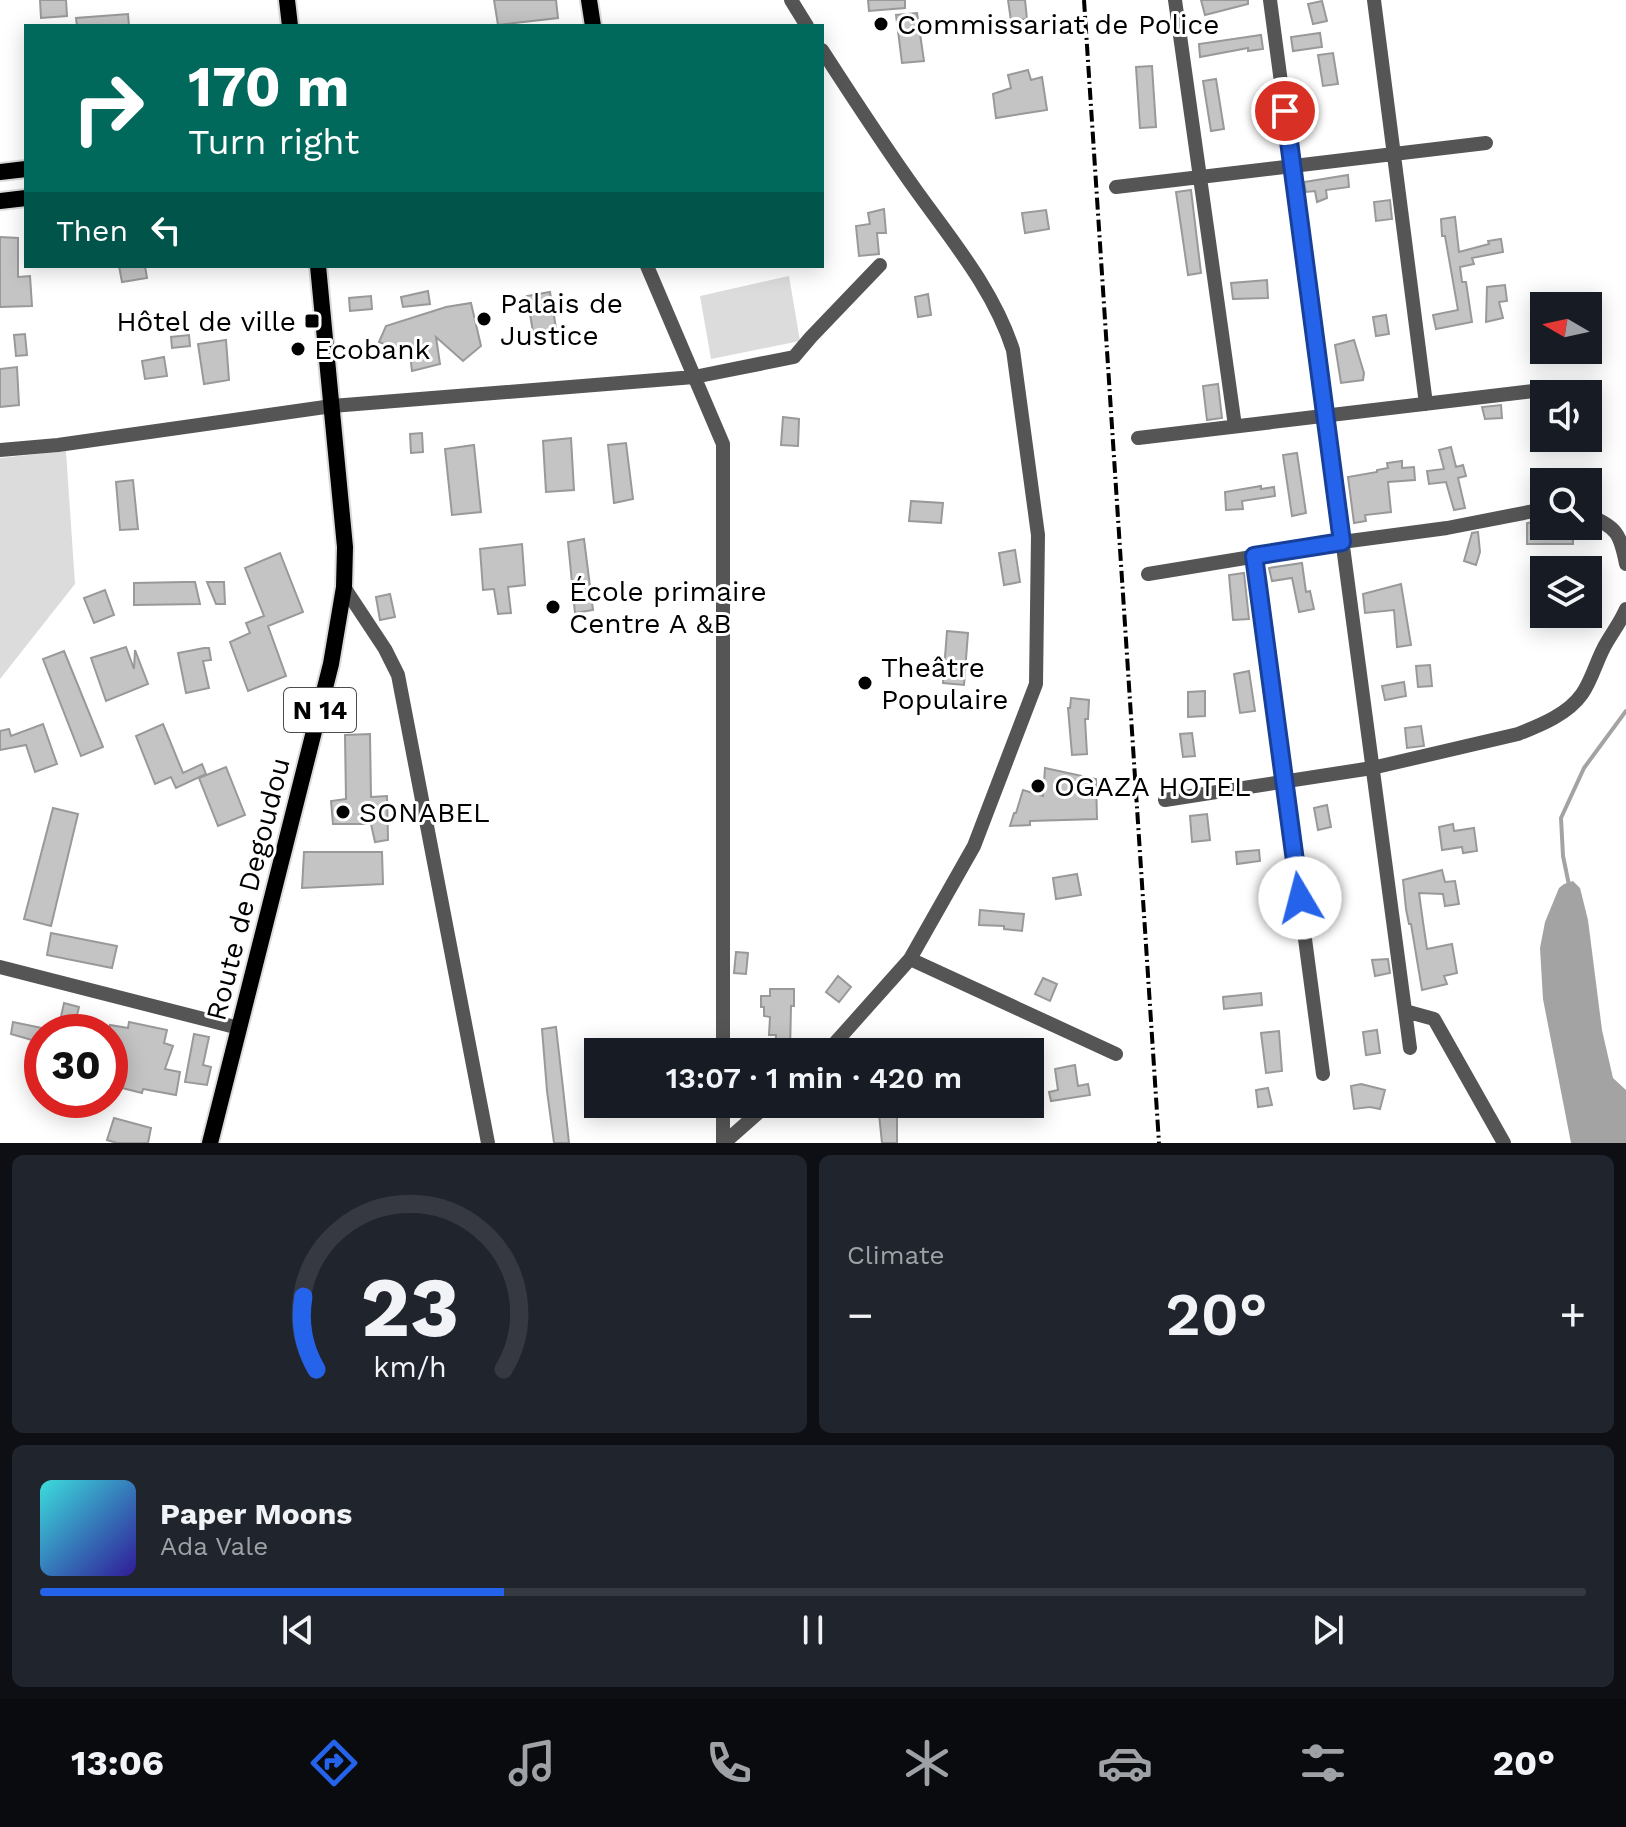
<!DOCTYPE html>
<meta charset="utf-8">
<style>
:root{--surface:#171b24;--page:#20242c;--text:#f1f3f6;--muted:#9ea1a6;--line:#363941;--accent:#2563eb}
body{margin:0;font-family:"Work Sans",sans-serif;background:var(--page);color:var(--text);height:100vh;display:flex;flex-direction:column;font-size:30px;white-space:nowrap}
*{box-sizing:border-box;margin:0}
p{font-size:26px;color:var(--muted)}
.icon{flex:none;width:44px;height:44px;fill:none;stroke:currentColor;stroke-width:2;stroke-linecap:round;stroke-linejoin:round}
.map{position:relative;height:1143px;overflow:hidden}
.drawer{display:flex;flex-direction:column;gap:12px;padding:12px;background:#0d0f14;flex:1}
.drawer>*{flex:none}
.guide{position:absolute;left:24px;top:24px;width:800px;height:244px;border-radius:0px;box-shadow:0 4px 20px #0003;background:#00695c;color:#fff;overflow:hidden}
.needle{width:52px;rotate:279deg}
.controls{position:absolute;left:1530px;top:292px;display:grid;gap:16px}
.controls a{display:grid;place-items:center;width:72px;height:72px;border-radius:0px;background:var(--surface);box-shadow:0 4px 20px #0003;font-size:40px}
.speed{position:absolute;left:24px;top:1014px;display:flex;gap:16px;font-size:40px;font-weight:700;text-align:center}
.speed>*{display:grid;place-content:center;width:104px;height:104px;border-radius:50%;background:var(--surface);box-shadow:0 4px 20px #0003;line-height:1}
.speed .limit{border:12px solid #d22;background:#fff;color:#111}
.pin{position:absolute;display:grid;place-items:center;width:68px;height:68px;color:#fff;margin:-34px;border:4px solid #fff;border-radius:50%;box-shadow:0 2px 8px #0007}
.me{position:absolute;width:88px;margin:-44px;rotate:352deg;stroke-linejoin:round;filter:drop-shadow(0 0 6px #0008)}
.turn{display:flex;align-items:center;gap:28px;height:168px;padding:0 32px;font-size:36px}
.turn .icon{width:104px;height:104px;stroke-width:2.5}
.turn b{display:block;font-size:56px;line-height:68px}
.then{display:flex;align-items:center;height:76px;padding:0 32px;background:#0003;gap:16px;font-size:30px}
.big{font-size:60px;font-weight:600;line-height:1.1}
.drawer .tile{flex:1;display:flex;flex-direction:column;justify-content:center;gap:12px;min-width:0;padding:0 28px;border-radius:12px;background:var(--page)}
.drawer .dial{align-items:center;gap:0}
.dial svg{height:208px;overflow:visible;fill:none;stroke:var(--line);stroke-width:7;stroke-linecap:round;text-anchor:middle}
.dial text{fill:var(--text);stroke:none}
.song{display:flex;align-items:center;gap:24px}
.cover{width:96px;height:96px;border-radius:12px;background:linear-gradient(135deg,hsl(180 70% 55%),hsl(250 70% 35%))}
.played{height:8px;border-radius:4px;background:linear-gradient(90deg,var(--accent) 30%,var(--line) 30%)}
.keys{display:flex;justify-content:space-around;direction:ltr}
.heat{display:flex;justify-content:space-between;align-items:center;font-size:44px;direction:ltr}
.drawer .tiles{flex:1;display:grid;gap:12px;grid-template-columns:1fr 1fr}
.tile:last-child{grid-column:span 2}
.trip{position:absolute;left:584px;top:1038px;width:460px;height:80px;border-radius:0px;background:var(--surface);box-shadow:0 4px 20px #0003;font-weight:600;line-height:80px;text-align:center}
.dock{display:flex;height:128px;justify-content:space-around;align-items:center;background:#090b0e;color:var(--muted)}
.dock .icon{width:56px;height:56px}
.dock .on{color:var(--accent)}
.dock b{font-size:36px;color:var(--text)}
.map>svg:first-child{display:block}
.green{fill:#dcdcdc}
.water{fill:#a3a3a3}
.lines{fill:none;stroke-linecap:round;stroke-linejoin:round}
.stream{stroke:#a3a3a3;stroke-width:4}
.building{fill:#c4c4c4;stroke:#999;stroke-width:2}
.major-casing{stroke:#dbdbdb;stroke-width:20}
.minor{stroke:#555;stroke-width:14}
.major{stroke:#000;stroke-width:16}
.rail{stroke:#000;stroke-width:4;stroke-dasharray:12 4 2 4;stroke-linecap:butt}
.route-casing{stroke:#184099;stroke-width:20}
.route{stroke:#2563eb;stroke-width:14}
.poi-dot{fill:#000;stroke:#fff;stroke-width:3}
.labels{text-anchor:middle;dominant-baseline:central;stroke-width:6;stroke-linejoin:round;paint-order:stroke}
.shield{fill:#fff;stroke:#4c4c4c;stroke-width:2}
.shield-label{font-size:26px;font-weight:bold;fill:#000}
.poi-label{font-size:28px;fill:#000;stroke:#fff;text-anchor:start}
.street-label{font-size:28px;fill:#000;stroke:#fff}
</style>
<div class="map">
<svg width="1626" height="1143" viewBox="0 0 1626 1143">
<rect width="100%" height="100%" fill="#fff"/>
<path class="green" d="M789 276 800 341 711 359 700 296Z
M66 451 75 584 0 679V458Z"/>
<path class="water" d="M1573 881 1580 888 1588 920 1602 1030 1613 1078 1626 1090V1143H1571L1543 999 1540 948 1545 922 1559 888 1564 884Z"/>
<g class="lines">
<path class="stream" d="M1569 885 1563 856 1561 818 1584 768 1626 711"/>
</g>
<path class="building" d="M40 0H66L67 16 41 18Z
M494 0H556L558 18 498 25Z
M868 0H905V8L869 11Z
M1008 0H1025L1027 19 1011 21Z
M1201 0H1248V4L1205 15Z
M1322 1 1327 21 1313 24 1308 4Z
M917 13 924 61 902 63 896 15Z
M128 14 129 26H77L76 18Z
M1320 33 1322 47 1293 51 1291 37Z
M1261 35 1263 49 1248 51V48L1200 57 1199 44Z
M1333 53 1338 84 1323 86 1318 55Z
M1152 66 1156 127 1140 128 1136 67Z
M1028 70 1031 80 1042 77 1047 110 996 118 993 94 1011 88 1008 75Z
M1216 79 1224 129 1211 131 1203 81Z
M1348 175 1349 187 1326 190 1327 198 1317 202 1315 191 1306 192 1304 182Z
M1191 190 1201 273 1188 275 1176 192Z
M1390 200 1392 219 1376 221 1374 202Z
M884 209 886 233H877L879 254 859 256 856 226 870 224 868 213Z
M1046 210 1049 229 1025 233 1022 213Z
M1455 217 1459 252 1489 244 1488 241 1501 239 1503 252 1472 258 1474 264 1460 267 1462 282H1466L1472 322 1436 329 1433 315 1458 310 1445 236H1442L1441 219Z
M0 237 18 238V277L30 276 32 306 0 307Z
M119 266H145L147 278 122 282Z
M1267 280 1268 298 1233 299 1231 283Z
M1505 285 1507 301 1499 302 1503 318 1486 322 1487 287Z
M428 291 430 304 403 307 401 297Z
M550 292 556 328 533 332 527 296Z
M928 294 931 315 918 317 915 297Z
M371 296 372 309 350 311 349 298Z
M471 303 481 346 463 361 436 337 440 364 412 371 409 346 393 348 379 342 386 326 446 307Z
M1386 315 1389 334 1376 336 1373 317Z
M25 334 27 355 16 356 14 335Z
M189 335 190 346 172 348 171 337Z
M226 340 229 380 204 384 198 344Z
M1354 340 1364 373 1363 380 1341 383 1335 345Z
M164 357 167 376 145 379 142 361Z
M17 367 19 405 0 407V369Z
M1218 384 1222 418 1207 420 1203 386Z
M1501 405 1502 418 1485 419 1482 407Z
M783 417 799 419 798 446 781 445Z
M422 433 423 452 411 453 410 434Z
M571 438 574 490 546 492 543 441Z
M626 443 633 499 614 503 608 445Z
M474 445 481 512 452 515 445 449Z
M1451 447 1456 467 1463 465 1466 476 1458 478 1465 508 1454 510 1446 482 1429 484 1427 471 1444 469 1439 450Z
M1297 453 1306 513 1292 516 1283 455Z
M1402 461V468L1414 467 1415 480 1388 482 1391 512 1365 515 1366 521 1354 523 1348 477 1377 472V470L1388 468 1387 463Z
M133 480 138 529 120 530 116 482Z
M1261 486V489L1274 487 1275 496 1242 501 1243 509 1226 510 1225 492Z
M911 501 943 503 941 523 909 521Z
M1544 520V526H1573V544H1527V523Z
M1478 532 1480 552 1476 565 1464 561 1472 533Z
M584 539 593 610 575 613 568 542Z
M522 544 525 585 508 587 511 613 498 614 494 589 483 590 480 549Z
M1015 550 1020 582 1004 585 999 553Z
M280 553 303 612 268 626 286 676 248 691 230 642 250 633 246 623 264 616 245 568Z
M1302 563 1306 592 1310 591 1314 609 1299 612 1292 578 1272 581 1269 568Z
M1244 573 1249 619 1233 620 1229 575Z
M184 582H195L200 604 134 605V583Z
M207 582H224L225 604H216Z
M1401 584 1411 645 1397 647 1394 610 1365 613 1363 594Z
M105 590 114 615 94 623 84 598Z
M390 594 395 617 380 620 376 597Z
M947 631 968 633 964 685 943 683Z
M126 647 134 669 135 650 148 684 106 701 91 658Z
M204 648H209L211 660 203 661 209 688 186 693 178 653Z
M64 651 103 747 81 756 43 659Z
M1430 665 1432 686 1418 687 1416 666Z
M1249 671 1255 711 1240 713 1234 674Z
M1404 682 1406 696 1385 700 1382 686Z
M1205 691V716L1188 717V692Z
M1071 698 1089 700 1088 719H1085L1087 754 1072 755 1068 708H1070Z
M43 724 57 764 35 772 26 745 0 750V731L9 729 11 736Z
M163 724 183 773 202 764 206 774 176 788 171 777 155 784 136 736Z
M1421 726 1424 746 1407 748 1405 728Z
M1192 733 1195 756 1183 757 1180 734Z
M370 734 371 797 387 796 388 840 375 842 371 824H333L331 801 346 799 345 735Z
M226 767 245 815 218 826 199 778Z
M1045 768 1096 779 1097 819 1030 821V825L1010 826 1014 813H1016L1023 790 1043 796Z
M1327 805 1331 827 1318 830 1314 808Z
M53 808 78 814 51 926 24 919Z
M1207 814 1210 840 1192 842 1190 816Z
M1453 824 1454 831 1474 828 1477 851 1463 853 1462 847 1442 850 1439 827Z
M1259 850 1260 861 1237 864 1236 852Z
M304 852H382L383 884 302 888Z
M1442 870 1445 882 1455 881 1459 904 1445 906 1443 894 1419 893 1423 922 1427 949 1452 944 1457 973 1444 976 1447 984 1422 990 1411 924H1409L1406 909 1403 880Z
M1077 874 1081 895 1056 899 1053 878Z
M980 910 1024 914 1022 931 1004 929V926L979 925Z
M51 933 117 946 112 968 47 955Z
M736 952 748 953 746 974 734 973Z
M1388 959 1390 973 1375 976 1372 960Z
M838 976 851 987 839 1002 826 992Z
M1043 978 1057 984 1050 1001 1035 994Z
M770 989H794V1006H791L790 1052H775L776 1035H769L770 1017 764 1016V1007H761V996H770Z
M1261 993 1262 1005 1224 1009 1223 997Z
M64 1003 79 1007 73 1032 58 1030Z
M13 1022 42 1028V1043L11 1034Z
M129 1022 167 1030 164 1043 173 1046 165 1069 180 1072 176 1095 143 1089 142 1093 110 1085V1025L128 1028Z
M556 1027 563 1088 569 1143H554L547 1091 542 1029Z
M1377 1030 1380 1053 1366 1055 1363 1032Z
M1279 1031 1282 1071 1266 1073 1261 1033Z
M194 1034 209 1037 203 1065 211 1067 207 1085 185 1082Z
M1075 1065 1078 1086 1088 1084 1090 1095 1051 1101 1049 1092 1058 1090 1055 1069Z
M1361 1084 1385 1090 1380 1109 1370 1107 1354 1109 1351 1086Z
M1268 1088 1272 1105 1258 1107 1256 1090Z
M897 1112V1143H882L879 1114Z
M114 1118 151 1128 148 1143H117L107 1140Z"/>
<g class="lines">
<defs>
<path id="major" d="M287 0 290 26
M589 0 593 26
M0 172 26 169
M0 201 26 198
M210 1143 331 664 344 587 345 547 318 266"/>
</defs>
<use href="#major" class="major-casing"/>
<path class="minor" d="M791 0 807 26
M1175 0 1235 426
M1270 0 1410 1048
M1374 0 1426 404
M822 50C853 98 884 146 918 193 954 243 994 291 1013 350L1038 535 1036 684 974 846 910 959 827 1052
M1116 187 1486 143
M647 266 723 444V1052
M1138 438 1559 388
M0 450 58 445 332 406 694 377 794 357 811 337 880 265
M1588 515C1617 528 1620 533 1626 564
M1254 556 1323 1074
M1148 574 1342 542 1447 528 1544 509
M344 587 385 649 398 675 488 1143
M1165 800 1372 768 1518 734C1541 725 1568 714 1582 694 1593 678 1597 658 1607 642 1614 630 1621 621 1626 609
M910 959 1116 1054
M0 967 239 1028
M1405 1011 1434 1019 1504 1143
M723 1143V1104
M724 1143 768 1104"/>
<use href="#major" class="major"/>
<path class="rail" d="M1084 0 1159 1143"/>
</g>
<g class="lines">
<defs>
<path id="route" d="M1285 111 1342 542 1254 556 1300 898"/>
</defs>
<use href="#route" class="route-casing"/>
<use href="#route" class="route"/>
</g>
<g class="poi-dot">
<circle cx="881" cy="24" r="8"/>
<circle cx="484" cy="319" r="8"/>
<rect x="304" y="313" width="16" height="16" rx="4"/>
<circle cx="298" cy="349" r="8"/>
<circle cx="553" cy="607" r="8"/>
<circle cx="865" cy="683" r="8"/>
<circle cx="1038" cy="786" r="8"/>
<circle cx="343" cy="812" r="8"/>
</g>
<g class="labels">
<rect class="shield" x="284" y="688" width="72" height="44" rx="6"/>
<g class="shield-label">
<text x="320" y="710">N 14</text>
</g>
<g class="poi-label">
<text x="897" y="24">Commissariat de Police</text>
<text x="500" y="303">Palais de<tspan x="500" dy="32">Justice</tspan></text>
<text x="296" y="321" text-anchor="end">Hôtel de ville</text>
<text x="314" y="349">Ecobank</text>
<text x="569" y="591">École primaire<tspan x="569" dy="32">Centre A &amp;B</tspan></text>
<text x="881" y="667">Theâtre<tspan x="881" dy="32">Populaire</tspan></text>
<text x="1054" y="786">OGAZA HOTEL</text>
<text x="359" y="812">SONABEL</text>
</g>
<g class="street-label">
<text transform="translate(248 889) rotate(-76)">Route de Degoudou</text>
</g>
</g>
</svg>
<div class="controls">
<a><svg class="needle" viewBox="-14 -14 28 28"><path d="M0-13l5 13h-10z" fill="#e53935"/><path d="M0 13l5-13h-10z" fill="#9ea1a6"/></svg></a>
<a><svg class="icon" aria-label="sound" viewBox="0 0 24 24"><path d="M4 9h4l5-4v14l-5-4H4zM17 9q2 3 0 6"/></svg></a>
<a><svg class="icon" aria-label="search" viewBox="0 0 24 24"><circle cx="10" cy="10" r="6"/><path d="M15 15l6 6"/></svg></a>
<a><svg class="icon" aria-label="layers" viewBox="0 0 24 24"><path d="M12 4l9 5-9 5-9-5zM3 14l9 5 9-5"/></svg></a>
</div>
<div class="speed"><div class="limit">30</div></div>
<div class="pin" style="left:1285px;top:111px;background:#d93025"><svg class="icon" aria-label="arrive" viewBox="0 0 24 24"><path d="M6 21V4h12l-3 4 3 4H6"/></svg></div>
<svg class="me" style="left:1300px;top:898px" viewBox="-20 -20 40 40"><circle r="19" fill="#fff"/><path d="M0-13L10 11 0 6-10 11z" fill="#2563eb"/></svg>
<div class="trip">13:07 · 1 min · 420 m</div>
<div class="guide">
<div class="turn"><svg class="icon" aria-label="right" viewBox="0 0 24 24"><path d="M7 20v-9h11M14 6l5 5-5 5"/></svg><div><b>170 m</b>Turn right</div></div>
<div class="then">Then<svg class="icon" aria-label="left" viewBox="0 0 24 24"><path d="M17 20v-9H6M10 6l-5 5 5 5"/></svg></div>
</div>
</div>
<section class="drawer">
<div class="tiles">
<div class="tile dial"><svg viewBox="0 0 100 80">
<path d="M14 69A42 42 0 1 1 86 69"/>
<path d="M14 69A42 42 0 0 1 9 41" stroke="#2563eb"/>
<text x="50" y="56" font-size="32" font-weight="700">23</text>
<text x="50" y="72" font-size="11">km/h</text>
</svg></div>
<div class="tile"><p>Climate</p>
<div class="heat"><a>−</a><b class="big">20°</b><a>+</a></div>
</div>
<div class="tile">
<div class="song"><i class="cover"></i><div><b>Paper Moons</b><p>Ada Vale</p></div></div>
<div class="played"></div>
<div class="keys"><svg class="icon" aria-label="previous" viewBox="0 0 24 24"><path d="M18 5L8 12l10 7zM5 5v14"/></svg><svg class="icon" aria-label="pause" viewBox="0 0 24 24"><path d="M8 5v14M16 5v14"/></svg><svg class="icon" aria-label="next" viewBox="0 0 24 24"><path d="M6 5l10 7-10 7zM19 5v14"/></svg></div>
</div>
</div>
</section>
<nav class="dock">
<b>13:06</b>
<svg class="icon on" aria-label="directions" viewBox="0 0 24 24"><path d="M12 3l9 9-9 9-9-9zM9 14v-3h6M13 9l2 2-2 2"/></svg>
<svg class="icon" aria-label="music" viewBox="0 0 24 24"><path d="M9 18V5l10-2v13"/><circle cx="6" cy="18" r="3"/><circle cx="16" cy="16" r="3"/></svg>
<svg class="icon" aria-label="phone" viewBox="0 0 24 24"><path d="M5 4h4l2 5-3 2q2 4 5 5l2-3 5 2v4C11 20 4 13 5 4z"/></svg>
<svg class="icon" aria-label="climate" viewBox="0 0 24 24"><path d="M12 3v18M4 7l16 10M4 17L20 7"/></svg>
<svg class="icon" aria-label="car" viewBox="0 0 24 24"><path d="M5 17H2v-5l4-1 3-4h7l3 4 3 1v5h-3M9 17h6M6 11h13"/><circle cx="7" cy="17" r="2"/><circle cx="17" cy="17" r="2"/></svg>
<svg class="icon" aria-label="filters" viewBox="0 0 24 24"><path d="M4 7h16M4 17h16"/><circle cx="9" cy="7" r="2"/><circle cx="15" cy="17" r="2"/></svg>
<b>20°</b>
</nav>
